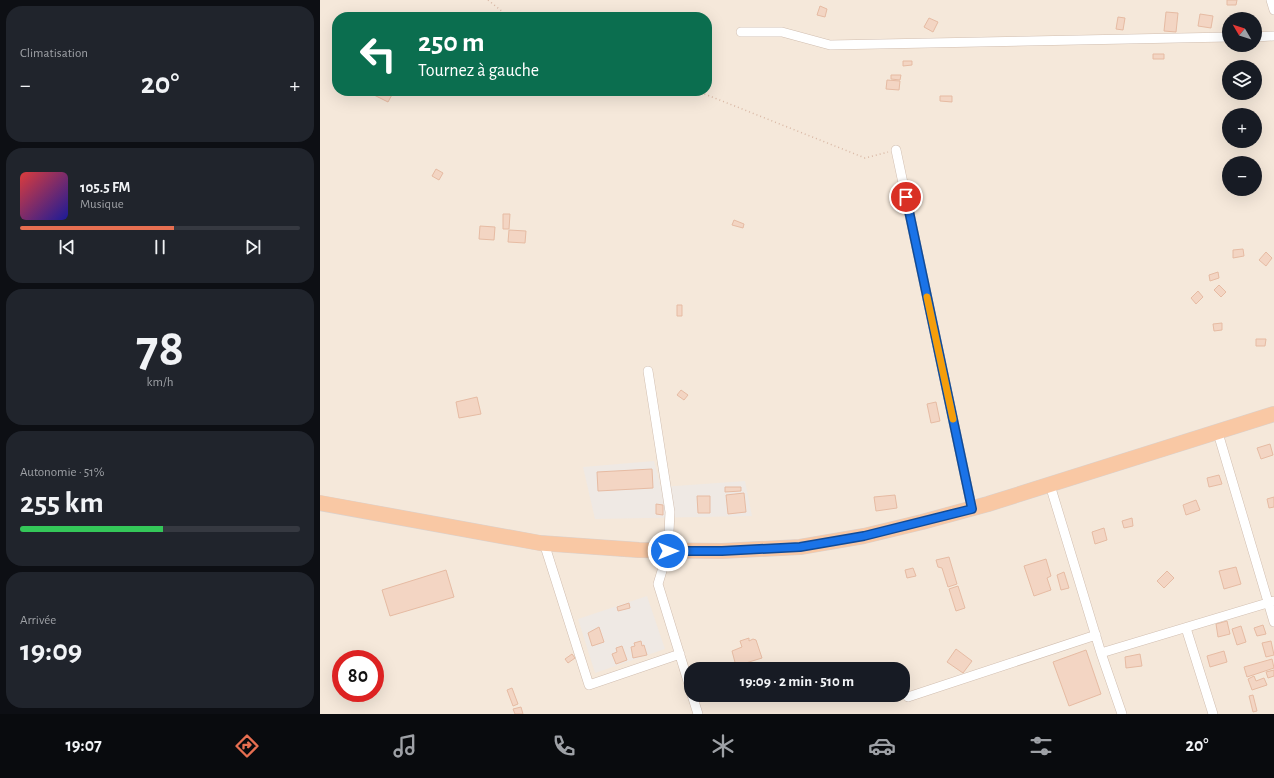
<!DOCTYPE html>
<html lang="fr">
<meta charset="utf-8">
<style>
:root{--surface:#171b24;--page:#20242c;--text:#f1f3f6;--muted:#9ea1a6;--line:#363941;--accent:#e76f51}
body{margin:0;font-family:"Alegreya Sans",sans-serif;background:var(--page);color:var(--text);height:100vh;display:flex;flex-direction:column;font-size:15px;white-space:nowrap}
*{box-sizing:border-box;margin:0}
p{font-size:13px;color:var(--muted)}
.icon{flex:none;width:22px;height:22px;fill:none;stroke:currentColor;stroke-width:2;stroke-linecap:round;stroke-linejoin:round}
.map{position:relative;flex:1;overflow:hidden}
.details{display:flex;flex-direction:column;gap:6px;padding:6px;background:#0d0f14;width:320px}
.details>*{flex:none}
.banner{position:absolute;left:12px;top:12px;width:380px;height:84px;border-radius:16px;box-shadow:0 4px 16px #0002;background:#0b6e4f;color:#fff;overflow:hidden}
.needle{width:26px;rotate:309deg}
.controls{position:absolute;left:902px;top:12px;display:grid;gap:8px}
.controls a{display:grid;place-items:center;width:40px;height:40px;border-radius:50%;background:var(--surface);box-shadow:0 4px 16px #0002;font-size:20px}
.speed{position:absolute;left:12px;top:650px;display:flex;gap:8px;font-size:20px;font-weight:700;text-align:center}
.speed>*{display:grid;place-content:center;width:52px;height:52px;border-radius:50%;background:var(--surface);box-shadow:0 4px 16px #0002;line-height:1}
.speed .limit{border:6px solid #d22;background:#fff;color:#111}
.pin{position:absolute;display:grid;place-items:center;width:34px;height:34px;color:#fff;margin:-17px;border:2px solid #fff;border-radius:50%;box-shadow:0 1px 4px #0007}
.me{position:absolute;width:44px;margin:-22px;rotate:90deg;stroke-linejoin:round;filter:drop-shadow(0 0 3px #0008)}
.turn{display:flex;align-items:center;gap:14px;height:84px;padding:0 20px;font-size:18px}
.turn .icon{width:52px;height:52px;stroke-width:2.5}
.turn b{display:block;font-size:28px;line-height:34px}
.big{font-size:30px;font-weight:700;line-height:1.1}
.details .card{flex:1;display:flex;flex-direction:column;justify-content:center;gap:6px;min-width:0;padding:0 14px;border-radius:16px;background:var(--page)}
.details .dial{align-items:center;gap:0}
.dial b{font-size:52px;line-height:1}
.song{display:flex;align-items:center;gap:12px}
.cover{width:48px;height:48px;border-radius:6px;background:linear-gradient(135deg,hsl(0 70% 55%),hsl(240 70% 35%))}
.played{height:4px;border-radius:2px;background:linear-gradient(90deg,var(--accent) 55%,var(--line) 55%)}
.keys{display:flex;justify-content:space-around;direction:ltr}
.heat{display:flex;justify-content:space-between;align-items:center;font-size:22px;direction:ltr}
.charge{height:6px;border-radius:3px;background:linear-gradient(90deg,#34c759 51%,var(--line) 0)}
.trip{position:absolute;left:364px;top:662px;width:226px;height:40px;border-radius:16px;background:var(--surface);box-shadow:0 4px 16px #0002;font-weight:700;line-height:40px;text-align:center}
.tabs{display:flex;height:64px;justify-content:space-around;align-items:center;background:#090b0e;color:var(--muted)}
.tabs .icon{width:28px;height:28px}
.tabs .selected{color:var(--accent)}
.tabs b{font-size:18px;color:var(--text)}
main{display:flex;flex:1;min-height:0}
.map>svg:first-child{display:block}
.residential{fill:#f5e8da;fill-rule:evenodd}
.industrial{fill:#efe9e4}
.building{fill:#f3d5c3;stroke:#e6bba3}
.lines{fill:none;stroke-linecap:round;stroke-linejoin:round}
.minor-casing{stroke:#d1beb0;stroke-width:10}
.trunk-casing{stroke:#dad1cd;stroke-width:16}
.path{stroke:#d9b8a5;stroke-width:1.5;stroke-dasharray:1 3;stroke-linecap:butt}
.minor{stroke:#fff;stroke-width:9}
.trunk{stroke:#f9c8a4;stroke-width:15}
.route-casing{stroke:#114b97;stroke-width:10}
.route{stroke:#1a73e8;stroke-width:7}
.slow{stroke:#f59e0b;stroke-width:7}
</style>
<main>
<section class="details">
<div class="card"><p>Climatisation</p>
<div class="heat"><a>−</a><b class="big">20°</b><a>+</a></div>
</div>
<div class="card">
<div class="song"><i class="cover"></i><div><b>105.5 FM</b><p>Musique</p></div></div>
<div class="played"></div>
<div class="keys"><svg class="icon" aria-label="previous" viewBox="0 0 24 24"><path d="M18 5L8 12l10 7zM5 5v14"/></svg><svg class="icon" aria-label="pause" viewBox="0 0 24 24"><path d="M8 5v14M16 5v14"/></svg><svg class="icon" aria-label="next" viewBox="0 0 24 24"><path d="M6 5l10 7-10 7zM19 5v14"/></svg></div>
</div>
<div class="card dial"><b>78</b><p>km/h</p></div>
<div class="card"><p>Autonomie · 51%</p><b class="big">255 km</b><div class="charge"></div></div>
<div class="card"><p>Arrivée</p><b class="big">19:09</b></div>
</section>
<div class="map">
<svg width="954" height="714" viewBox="0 0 954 714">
<rect width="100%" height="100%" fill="#fdf6ec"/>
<path class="residential" d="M0 0H954V714H0ZM17 17H387V91H17ZM909 19H935V45H909ZM909 67H935V93H909ZM909 115H935V141H909ZM909 163H935V189H909ZM21 659H55V693H21ZM371 669H583V695H371Z"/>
<path class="industrial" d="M334 461 341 487 425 481 432 516 275 519 263 467Z
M327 596 345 649 275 673 258 619Z"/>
<path class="building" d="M907 0H917L916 5H907Z
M500 6 507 9 505 17 497 15Z
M846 12 858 13 856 32 844 31Z
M880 14 893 16 891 28 878 26Z
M798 17 805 18 803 30 796 29Z
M609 18 618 22 613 32 604 27Z
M833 54H844V59H833Z
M583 61H592V65L583 66Z
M571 75H581L580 80 571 79Z
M567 80 580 81 579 90 566 89Z
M46 91H74L68 102Z
M620 96H632V102L620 101Z
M116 169 123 173 119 180 112 176Z
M183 214H190L189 229H183Z
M414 220 424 224 423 228 412 225Z
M160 226 175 227 174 240 159 239Z
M189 230 206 231 205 243 188 242Z
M923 249 924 256 913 258V250Z
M946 252 952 258 946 266 939 260Z
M898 272 899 278 890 281 889 275Z
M899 285 906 292 901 297 894 290Z
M878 291 883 297 876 304 871 298Z
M357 305H362V316H357Z
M902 323V330L894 331 893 324Z
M936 339H946L945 346H936Z
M361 390 368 395 364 400 357 395Z
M157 397 161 414 139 418 136 402Z
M616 402 620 421 611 423 607 404Z
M950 444 953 455 941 459 937 448Z
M332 469 333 488 278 491 277 472Z
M899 475 902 484 889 487 887 478Z
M405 487H421V491L405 492Z
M424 493 426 512 408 514 406 495Z
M575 495 577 508 556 511 554 497Z
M377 496H390V513H378Z
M954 497V507L949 508 947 499Z
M876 500 880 510 866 515 863 505Z
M336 504 343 505V515L336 514Z
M812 518 813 526 804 528 802 521Z
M784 528 787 540 775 544 772 532Z
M629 557 637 584 628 587 622 568 618 567 616 560Z
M726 559 731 576 727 578 731 590 714 596 704 566Z
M916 567 921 584 904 589 899 571Z
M593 568 596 576 587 578 585 570Z
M126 570 134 597 70 616 62 590Z
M847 571 854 578 844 588 837 581Z
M744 572 749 588 741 590 737 575Z
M638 586 645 608 636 611 629 589Z
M309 603 310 608 298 611 297 607Z
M907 621 910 634 898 637 896 624Z
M943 625 946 634 937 636 934 628Z
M921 626 926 642 917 645 912 629Z
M279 627 284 642 272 646 268 633Z
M429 638V641L433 639 436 640 442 658 416 666 412 651 422 647 420 641Z
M321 641 322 646 324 645 327 655 313 658 311 647 315 646 314 643Z
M951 641 954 655 946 657 942 643Z
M302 646 307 660 296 664 292 654 297 652 296 648Z
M636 649 652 661 643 673 627 662Z
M766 650 781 694 749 706 733 662Z
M904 651 907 662 890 667 887 656Z
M252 654 255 658 248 663 245 659Z
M820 654 822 666 806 668 805 657Z
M952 659 954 668 927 677 924 667Z
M954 670V676L948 678 946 672Z
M934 676 936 681 944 678 947 685 932 690 928 679Z
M192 688 198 704 193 706 187 690Z
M933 695 937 711 933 712 929 696Z
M201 707 203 714H195L193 709Z"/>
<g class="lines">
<defs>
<path id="minor" d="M951 0 954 10
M421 32H462L510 45 909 37
M935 37 954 36
M576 150 652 509
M328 371 350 512 348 551 338 584 371 691
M898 433 954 622
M730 485 781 653 802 714
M224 543 269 685 360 654
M866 628 893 714
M781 653 954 601
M372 695 378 714
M588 697 776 635"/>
<path id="trunk" d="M0 503 220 543 319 550 402 551 480 547 544 536 602 522 668 504 954 414"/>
</defs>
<use href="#minor" class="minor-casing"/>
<use href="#trunk" class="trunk-casing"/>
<path class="path" d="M168 0 189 17
M377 91 545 158 568 152"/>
<use href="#minor" class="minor"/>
<use href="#trunk" class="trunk"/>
</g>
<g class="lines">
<defs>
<path id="route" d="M348 551H402L480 547 544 536 652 509 586 197"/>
</defs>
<use href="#route" class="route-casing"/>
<use href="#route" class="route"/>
<path class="slow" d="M607 297 633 419"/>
</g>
</svg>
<div class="controls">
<a><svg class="needle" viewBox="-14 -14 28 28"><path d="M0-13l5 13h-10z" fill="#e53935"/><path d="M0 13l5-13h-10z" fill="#9ea1a6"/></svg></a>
<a><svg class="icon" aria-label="layers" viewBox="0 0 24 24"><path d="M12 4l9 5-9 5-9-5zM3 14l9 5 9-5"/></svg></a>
<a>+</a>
<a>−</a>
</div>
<div class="speed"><div class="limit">80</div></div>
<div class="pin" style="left:586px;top:197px;background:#d93025"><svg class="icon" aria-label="arrive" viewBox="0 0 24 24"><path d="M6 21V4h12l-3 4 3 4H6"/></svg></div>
<svg class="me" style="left:348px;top:551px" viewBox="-20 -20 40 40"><circle r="17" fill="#1a73e8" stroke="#fff" stroke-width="3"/><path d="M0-11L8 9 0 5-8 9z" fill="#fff"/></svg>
<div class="trip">19:09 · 2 min · 510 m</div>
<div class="banner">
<div class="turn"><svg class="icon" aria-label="left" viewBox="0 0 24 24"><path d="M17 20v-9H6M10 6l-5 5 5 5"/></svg><div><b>250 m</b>Tournez à gauche</div></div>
</div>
</div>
</main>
<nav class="tabs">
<b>19:07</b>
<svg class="icon selected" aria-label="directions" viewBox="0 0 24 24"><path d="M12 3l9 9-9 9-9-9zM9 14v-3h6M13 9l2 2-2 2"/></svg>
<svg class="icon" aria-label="music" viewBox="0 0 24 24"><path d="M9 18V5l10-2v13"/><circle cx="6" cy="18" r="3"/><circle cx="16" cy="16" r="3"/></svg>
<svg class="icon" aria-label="phone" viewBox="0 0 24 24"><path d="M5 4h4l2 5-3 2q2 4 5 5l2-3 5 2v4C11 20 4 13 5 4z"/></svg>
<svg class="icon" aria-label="climate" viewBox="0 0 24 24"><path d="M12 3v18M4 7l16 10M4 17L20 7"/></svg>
<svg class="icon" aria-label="car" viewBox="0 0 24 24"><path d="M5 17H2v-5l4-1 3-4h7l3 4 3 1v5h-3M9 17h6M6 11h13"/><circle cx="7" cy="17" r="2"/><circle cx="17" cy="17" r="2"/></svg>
<svg class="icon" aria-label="filters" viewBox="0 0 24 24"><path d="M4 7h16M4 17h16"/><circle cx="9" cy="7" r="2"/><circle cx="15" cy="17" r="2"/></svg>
<b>20°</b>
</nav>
